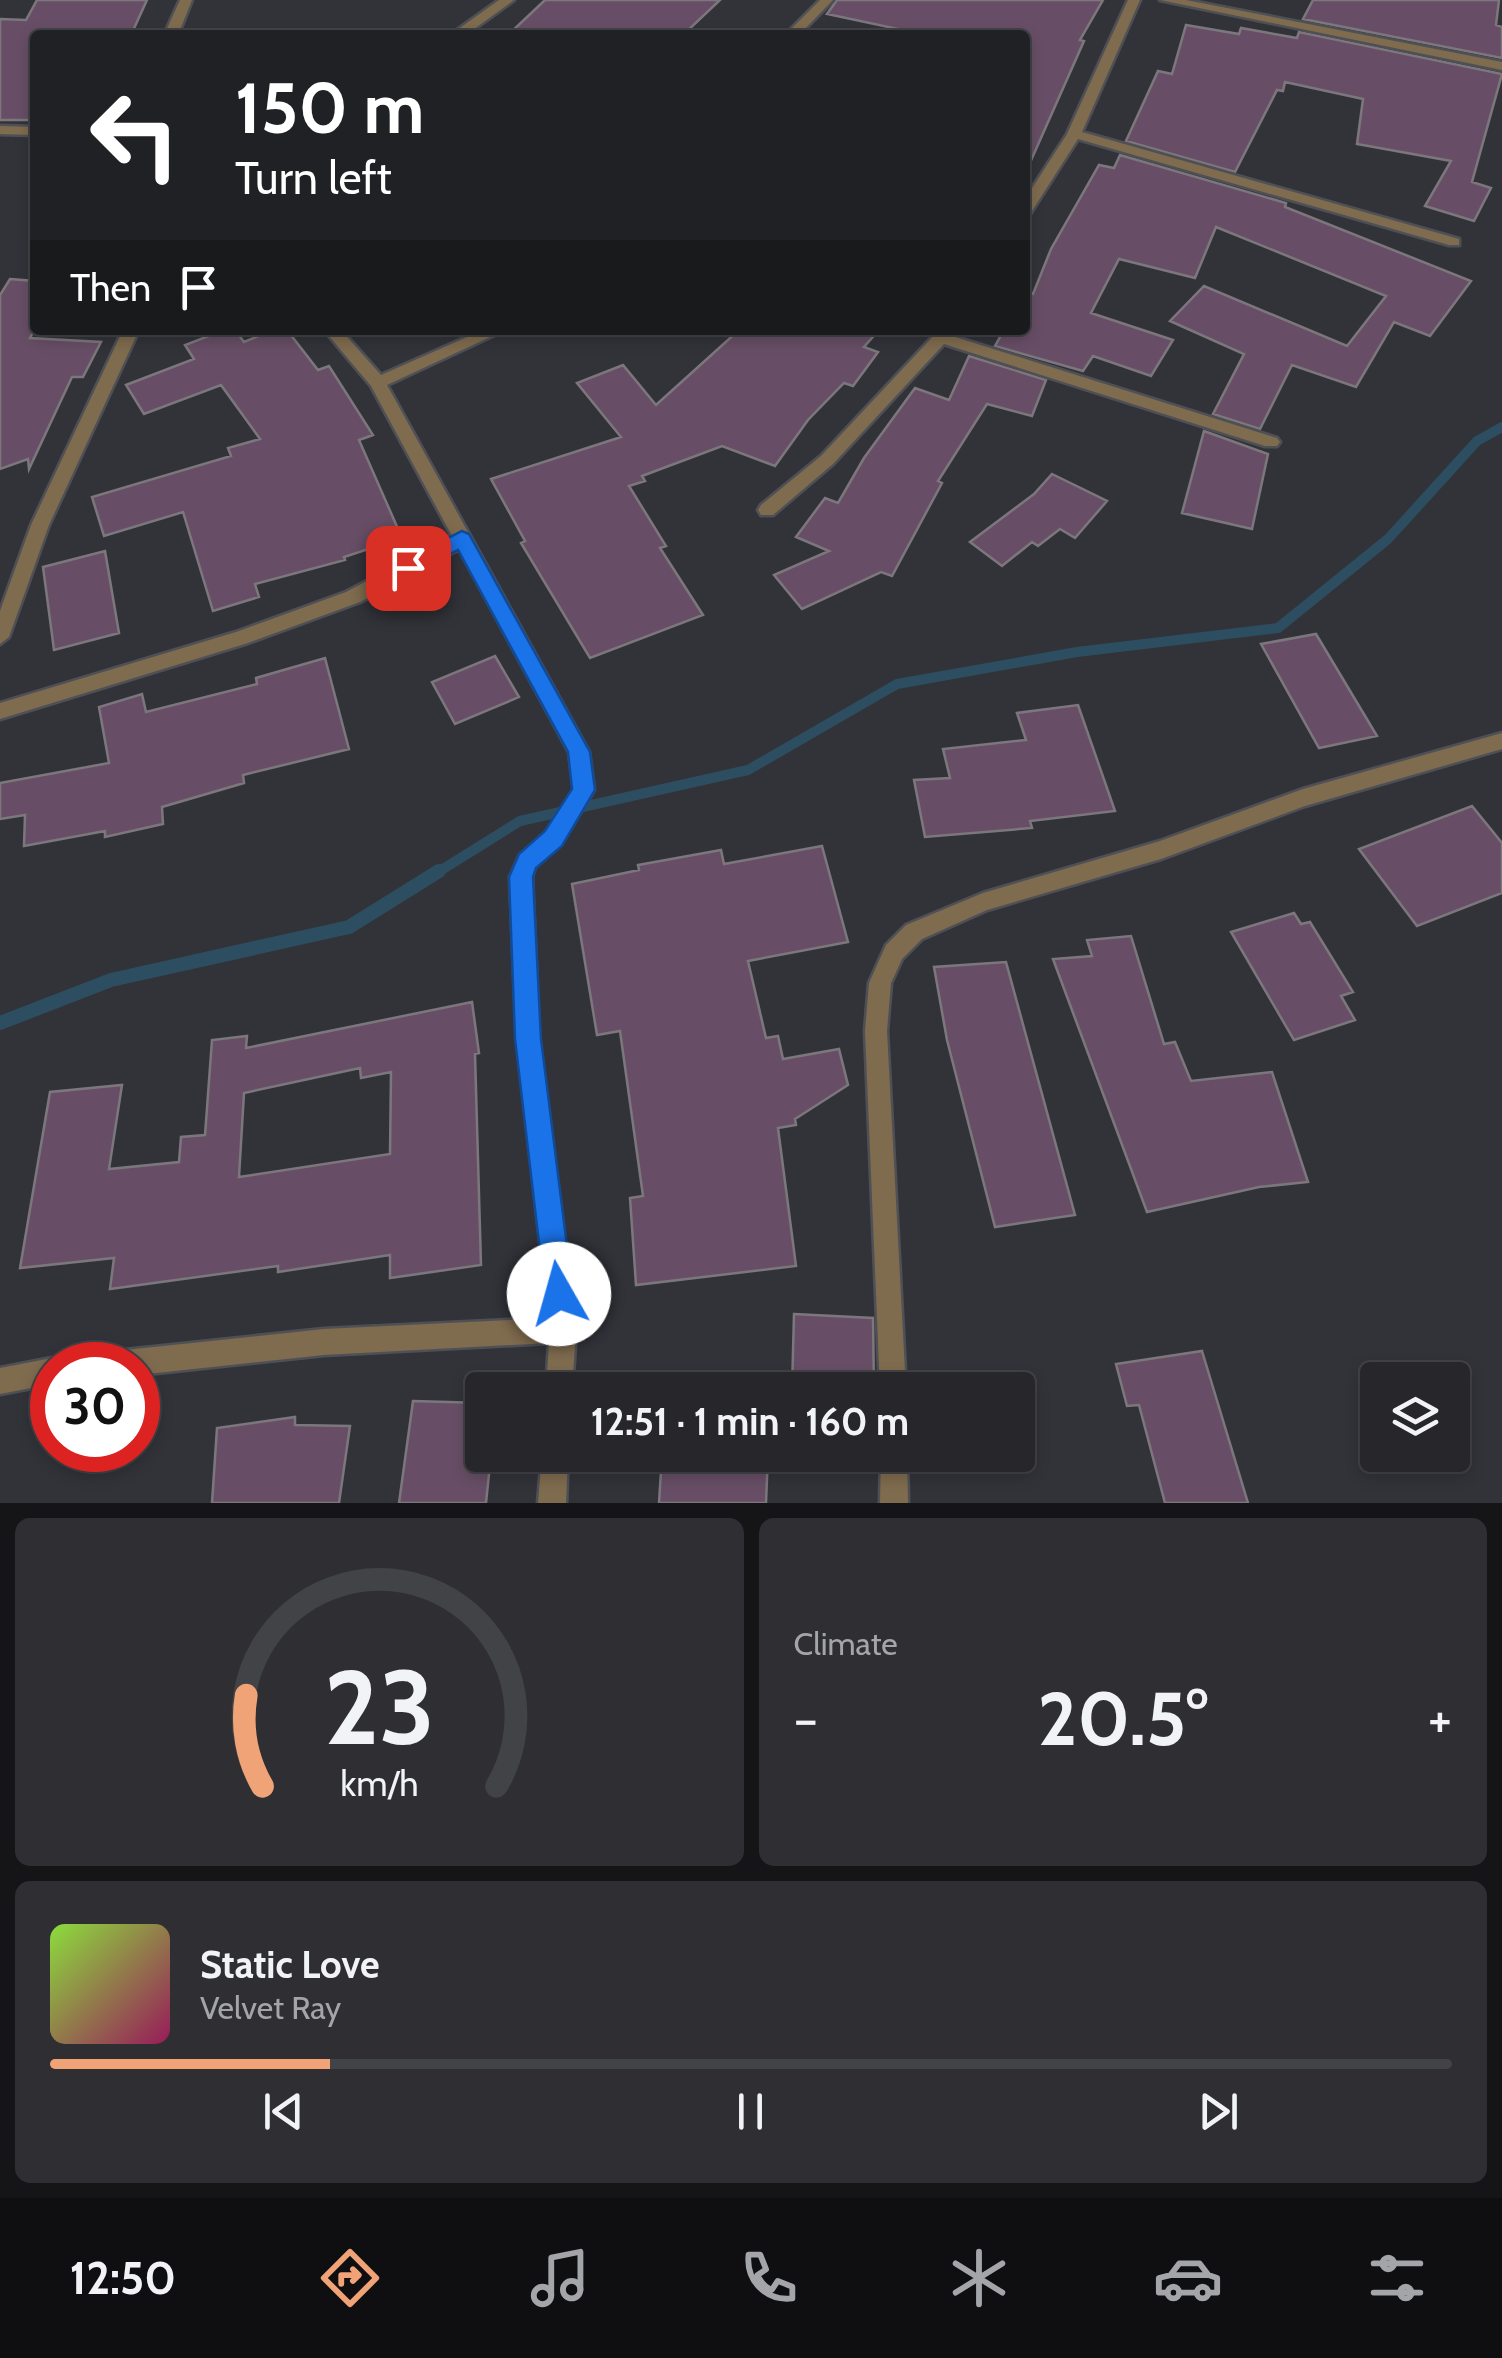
<!DOCTYPE html>
<meta charset="utf-8">
<style>
:root{--surface:#26262b;--page:#2e2e33;--text:#f1f3f6;--muted:#a4a5a9;--line:#424347;--accent:#efa376}
body{margin:0;font-family:Cabin,sans-serif;background:var(--page);color:var(--text);height:100vh;display:flex;flex-direction:column;font-size:38px;white-space:nowrap}
*{box-sizing:border-box;margin:0}
p{font-size:32px;color:var(--muted)}
.icon{flex:none;width:55px;height:55px;fill:none;stroke:currentColor;stroke-width:2;stroke-linecap:round;stroke-linejoin:round}
.map{position:relative;height:1503px;overflow:hidden}
.sheet{display:flex;flex-direction:column;gap:15px;padding:15px;background:#151518;flex:1}
.sheet>*{flex:none}
.guide{position:absolute;left:30px;top:30px;width:1000px;height:305px;border-radius:10px;box-shadow:0 5px 15px #0003,0 0 0 2px var(--line);background:#202124;color:#fff;overflow:hidden}
.buttons{position:absolute;left:1360px;top:1362px;display:grid;gap:20px}
.buttons a{display:grid;place-items:center;width:110px;height:110px;border-radius:10px;background:var(--surface);box-shadow:0 5px 15px #0003,0 0 0 2px var(--line);font-size:50px}
.speed{position:absolute;left:30px;top:1342px;display:flex;gap:20px;font-size:50px;font-weight:700;text-align:center}
.speed>*{display:grid;place-content:center;width:130px;height:130px;border-radius:50%;background:var(--surface);box-shadow:0 5px 15px #0003,0 0 0 2px var(--line);line-height:1}
.speed .limit{border:15px solid #d22;background:#fff;color:#111}
.pin{position:absolute;display:grid;place-items:center;width:85px;height:85px;color:#fff;margin:-42px;border-radius:20px;box-shadow:0 5px 15px #0006}
.me{position:absolute;width:110px;margin:-55px;rotate:353deg;stroke-linejoin:round;filter:drop-shadow(0 0 8px #0008)}
.turn{display:flex;align-items:center;gap:35px;height:210px;padding:0 40px;font-size:45px}
.turn .icon{width:130px;height:130px;stroke-width:2.5}
.turn b{display:block;font-size:70px;line-height:85px}
.then{display:flex;align-items:center;height:95px;padding:0 40px;background:#0003;gap:20px;font-size:38px}
.big{font-size:75px;font-weight:700;line-height:1.1}
.sheet .card{flex:1;display:flex;flex-direction:column;justify-content:center;gap:15px;min-width:0;padding:0 35px;border-radius:15px;background:var(--page)}
.sheet .dial{align-items:center;gap:0}
.dial svg{height:260px;overflow:visible;fill:none;stroke:var(--line);stroke-width:7;stroke-linecap:round;text-anchor:middle}
.dial text{fill:var(--text);stroke:none}
.song{display:flex;align-items:center;gap:30px}
.cover{width:120px;height:120px;border-radius:15px;background:linear-gradient(135deg,hsl(90 70% 55%),hsl(330 70% 35%))}
.played{height:10px;border-radius:5px;background:linear-gradient(90deg,var(--accent) 20%,var(--line) 20%)}
.keys{display:flex;justify-content:space-around;direction:ltr}
.heat{display:flex;justify-content:space-between;align-items:center;font-size:55px;direction:ltr}
.sheet .tiles{flex:1;display:grid;gap:15px;grid-template-columns:1fr 1fr}
.card:last-child{grid-column:span 2}
.trip{position:absolute;left:465px;top:1372px;width:570px;height:100px;border-radius:10px;background:var(--surface);box-shadow:0 5px 15px #0003,0 0 0 2px var(--line);font-weight:700;line-height:100px;text-align:center}
.tabs{display:flex;height:160px;justify-content:space-around;align-items:center;background:#0f0f11;color:var(--muted)}
.tabs .icon{width:70px;height:70px}
.tabs .active{color:var(--accent)}
.tabs b{font-size:45px;color:var(--text)}
.map>svg:first-child{display:block}
.lines{fill:none;stroke-linecap:round;stroke-linejoin:round}
.stream-far1{stroke:#2d4e61;stroke-width:10}
.stream{stroke:#2d4e61;stroke-width:14}
.building{fill:#674e66;stroke:#7c777c;stroke-width:2.5;fill-rule:evenodd}
.street-casing{stroke:#4f5056;stroke-width:5}
.street{fill:#7f6b4e;fill-rule:evenodd}
.route{fill:#1a73e8;stroke:#114b97;stroke-width:2.5}
</style>
<div class="map">
<svg width="1502" height="1503" viewBox="0 0 1502 1503">
<rect width="100%" height="100%" fill="#323339"/>
<g class="lines">
<path class="stream-far1" d="M435 874 520 821 748 770 897 684 1077 652 1278 628 1388 539 1477 441 1502 427"/>
<path class="stream" d="M0 1023 111 980 349 927 439 871"/>
</g>
<path class="building" d="M37 0H147L131 35H35V120H0V19L26 20Z
M545 0H720L683 35H508Z
M837 0H1103L1080 40 1084 41 1025 174V35H926L827 14Z
M1313 0H1499L1496 25 1502 27V58L1303 19Z
M1186 25 1239 34 1241 28 1297 38 1299 32 1502 74 1472 182 1491 188 1474 221 1425 206 1451 161 1357 144 1363 99 1285 82 1283 91 1277 90 1235 172 1126 141 1158 71 1172 74Z
M1120 155 1286 203 1285 207 1471 281 1430 336 1394 322 1356 387 1292 365 1260 429 1213 414 1244 354 1170 321 1204 286 1347 346 1386 296 1216 227 1195 278 1119 259 1091 313 1173 340 1151 376 1093 356 1083 371 995 346 1004 330H1025V291L1033 294 1051 249 1099 165 1114 168Z
M10 279 35 281V329L30 338 101 342 83 377H72L29 469 28 459 0 469V295Z
M224 330H235L244 342 273 330H287L318 370 329 366 373 435 359 440 402 538 344 557 345 560 255 584 259 597 213 611 183 512 104 536 92 497 231 456 228 448 260 439 221 385 144 414 126 385 194 359 185 345Z
M739 330H879L864 347 878 352 853 386 844 383 808 420 775 466 722 446 642 476 645 481 629 486 666 546 660 548 703 615 590 658 521 543 525 541 491 479 621 437 577 383 623 365 656 405Z
M969 356 1046 380 1032 416 987 404 938 481 942 483 892 576 881 572 802 609 774 575 829 551 796 537 825 498 838 503 864 458 915 388 949 400Z
M1204 431 1268 454 1252 529 1182 513Z
M1052 474 1107 501 1075 538 1060 529 1038 546 1032 542 1002 566 970 542 1034 494Z
M105 551 119 633 54 650 43 567Z
M1316 634 1377 736 1319 748 1261 644Z
M495 656 519 697 455 724 432 682Z
M325 658 349 749 243 775 244 783 162 807 163 824 105 837V831L24 846 25 815 0 819V783L109 763 99 707 142 694 146 712 257 684 256 678Z
M1078 705 1115 811 1030 821 1032 828 925 837 914 780 950 778 943 749 1026 740 1017 713Z
M1472 806 1502 843V893L1417 926 1359 849Z
M822 846 848 942 748 961 766 1038 778 1036 783 1059 839 1049 848 1085 795 1119 796 1125 778 1128 796 1266 636 1285 630 1198 643 1196 620 1031 597 1035 572 884 639 870 638 865 721 850 724 864Z
M1294 913 1301 924 1310 922 1353 992 1341 996 1355 1020 1294 1040 1231 932Z
M1131 936 1164 1044 1175 1042 1191 1081 1272 1072 1308 1182 1259 1187 1147 1212 1053 959 1092 956 1087 940Z
M1006 962 1075 1215 995 1227 947 1040 934 967Z
M472 1002 479 1053 475 1054 481 1265 390 1278V1255L278 1272V1266L110 1289 114 1258 20 1268 50 1092 122 1085 109 1169 179 1162 181 1137 205 1135 212 1040 247 1036 246 1048ZM360 1068 361 1078 391 1072 390 1154 239 1177 244 1093Z
M794 1314 873 1318 874 1390H792Z
M1202 1351 1248 1503H1165L1139 1405 1127 1406 1116 1364Z
M413 1401 482 1403V1455H491L486 1503H399Z
M295 1417V1425L350 1426 339 1503H212L217 1428Z
M662 1455H768L766 1503H659Z"/>
<g class="lines">
<defs>
<path id="street" d="M180 0H192L178 35H164Z
M499 0H514L466 35H450Z
M820 0H833L799 35H785Z
M1128 0H1140L1082 132 1459 239V245H1449L1078 139 1030 214 1025 216V199L1067 134Z
M1160 0H1186L1502 62V70Z
M0 126 35 127V135L0 134Z
M123 330H139L49 525 9 637 0 644V611L31 525Z
M324 330H341L381 375 483 330H505L387 385 589 752 594 790 561 844 535 867 532 877 539 1039 576 1330 572 1390H546L549 1343 324 1355 138 1375V1365H93L97 1356 106 1352 324 1329 549 1318 517 1039 510 877 520 855 547 832 574 789 569 752 459 549 360 602 248 643 0 719V703L236 632 346 592 452 536 371 386Z
M939 330H956L952 336 1277 438 1280 442 1277 446H1265L944 344 833 464 773 515H761L758 510 761 505 821 456Z
M1502 733V749L1305 806 1161 859 987 910 922 939 902 959 891 983 887 1031 906 1390H880L865 1031 869 983 886 945 906 925 983 893 1160 841 1303 789Z
M52 1358 62 1365H52V1384L0 1394V1368Z
M542 1455H568L566 1503H538Z
M881 1455H907L908 1503H880Z"/>
</defs>
<use href="#street" class="street-casing"/>
<use href="#street" class="street"/>
</g>
<path class="route" d="M462 531 469 534 590 752 595 790 562 846 536 868 533 877 541 1039 573 1294 569 1304 559 1308 549 1304 545 1294 515 1039 509 877 519 854 545 831 572 789 568 752 458 550 408 576 397 568 400 563Z"/>
</svg>
<div class="buttons">
<a><svg class="icon" aria-label="layers" viewBox="0 0 24 24"><path d="M12 4l9 5-9 5-9-5zM3 14l9 5 9-5"/></svg></a>
</div>
<div class="speed"><div class="limit">30</div></div>
<div class="pin" style="left:408px;top:568px;background:#d93025"><svg class="icon" aria-label="arrive" viewBox="0 0 24 24"><path d="M6 21V4h12l-3 4 3 4H6"/></svg></div>
<svg class="me" style="left:559px;top:1294px" viewBox="-20 -20 40 40"><circle r="19" fill="#fff"/><path d="M0-13L10 11 0 6-10 11z" fill="#1a73e8"/></svg>
<div class="trip">12:51 · 1 min · 160 m</div>
<div class="guide">
<div class="turn"><svg class="icon" aria-label="left" viewBox="0 0 24 24"><path d="M17 20v-9H6M10 6l-5 5 5 5"/></svg><div><b>150 m</b>Turn left</div></div>
<div class="then">Then<svg class="icon" aria-label="arrive" viewBox="0 0 24 24"><path d="M6 21V4h12l-3 4 3 4H6"/></svg></div>
</div>
</div>
<section class="sheet">
<div class="tiles">
<div class="card dial"><svg viewBox="0 0 100 80">
<path d="M14 69A42 42 0 1 1 86 69"/>
<path d="M14 69A42 42 0 0 1 9 41" stroke="#efa376"/>
<text x="50" y="56" font-size="32" font-weight="700">23</text>
<text x="50" y="72" font-size="11">km/h</text>
</svg></div>
<div class="card"><p>Climate</p>
<div class="heat"><a>−</a><b class="big">20.5°</b><a>+</a></div>
</div>
<div class="card">
<div class="song"><i class="cover"></i><div><b>Static Love</b><p>Velvet Ray</p></div></div>
<div class="played"></div>
<div class="keys"><svg class="icon" aria-label="previous" viewBox="0 0 24 24"><path d="M18 5L8 12l10 7zM5 5v14"/></svg><svg class="icon" aria-label="pause" viewBox="0 0 24 24"><path d="M8 5v14M16 5v14"/></svg><svg class="icon" aria-label="next" viewBox="0 0 24 24"><path d="M6 5l10 7-10 7zM19 5v14"/></svg></div>
</div>
</div>
</section>
<nav class="tabs">
<b>12:50</b>
<svg class="icon active" aria-label="directions" viewBox="0 0 24 24"><path d="M12 3l9 9-9 9-9-9zM9 14v-3h6M13 9l2 2-2 2"/></svg>
<svg class="icon" aria-label="music" viewBox="0 0 24 24"><path d="M9 18V5l10-2v13"/><circle cx="6" cy="18" r="3"/><circle cx="16" cy="16" r="3"/></svg>
<svg class="icon" aria-label="phone" viewBox="0 0 24 24"><path d="M5 4h4l2 5-3 2q2 4 5 5l2-3 5 2v4C11 20 4 13 5 4z"/></svg>
<svg class="icon" aria-label="climate" viewBox="0 0 24 24"><path d="M12 3v18M4 7l16 10M4 17L20 7"/></svg>
<svg class="icon" aria-label="car" viewBox="0 0 24 24"><path d="M5 17H2v-5l4-1 3-4h7l3 4 3 1v5h-3M9 17h6M6 11h13"/><circle cx="7" cy="17" r="2"/><circle cx="17" cy="17" r="2"/></svg>
<svg class="icon" aria-label="filters" viewBox="0 0 24 24"><path d="M4 7h16M4 17h16"/><circle cx="9" cy="7" r="2"/><circle cx="15" cy="17" r="2"/></svg>
</nav>
